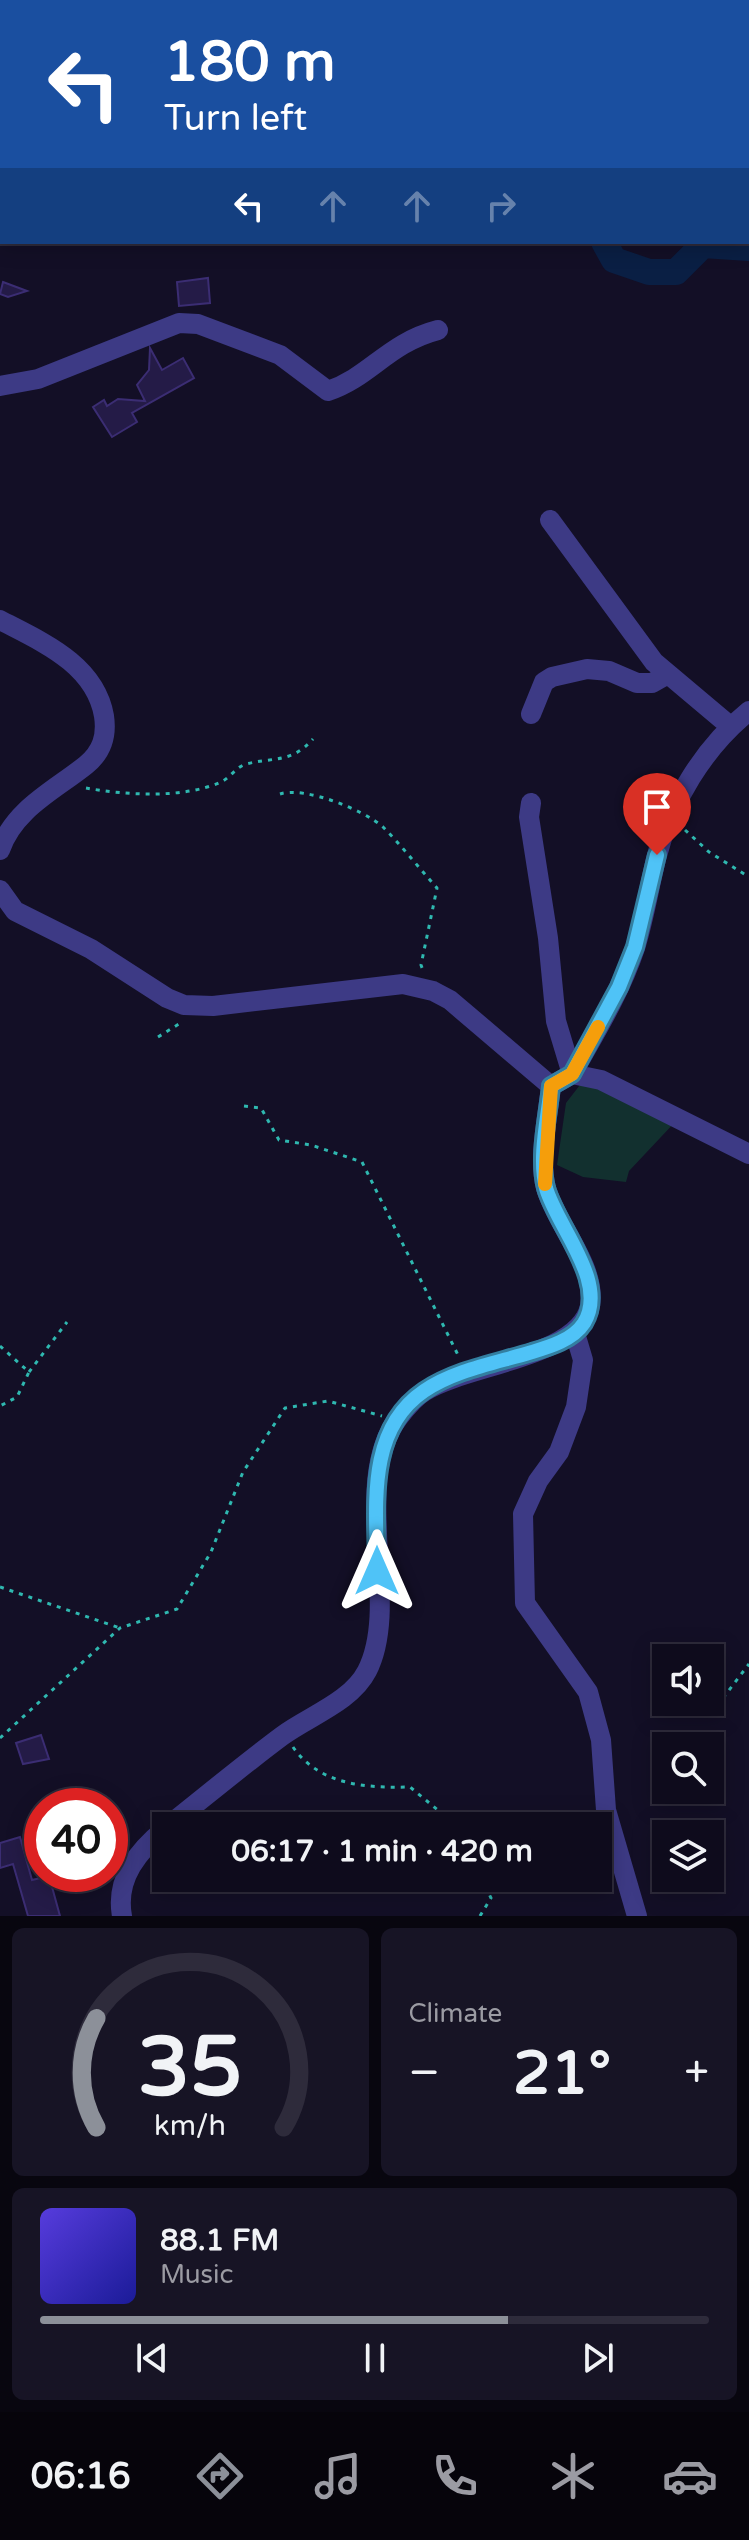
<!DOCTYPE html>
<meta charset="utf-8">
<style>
:root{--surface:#0e0b1c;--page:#171425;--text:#f1f3f6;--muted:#9b9ba3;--line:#2e2b3b;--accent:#8c9099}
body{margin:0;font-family:"Varela Round",sans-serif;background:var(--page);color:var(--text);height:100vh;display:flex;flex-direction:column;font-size:30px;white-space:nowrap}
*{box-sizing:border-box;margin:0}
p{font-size:26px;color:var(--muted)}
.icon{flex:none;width:44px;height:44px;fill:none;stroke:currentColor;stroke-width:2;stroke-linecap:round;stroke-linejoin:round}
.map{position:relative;height:1916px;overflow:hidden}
.side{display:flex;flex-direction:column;gap:12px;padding:12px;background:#08060f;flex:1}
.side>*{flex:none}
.top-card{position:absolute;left:0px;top:0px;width:750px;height:244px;box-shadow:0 4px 20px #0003,0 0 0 2px var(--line);background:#1a4fa0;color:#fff;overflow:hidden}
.buttons{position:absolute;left:652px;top:1644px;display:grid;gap:16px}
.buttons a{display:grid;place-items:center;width:72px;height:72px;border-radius:0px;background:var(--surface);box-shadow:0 4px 20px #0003,0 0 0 2px var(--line);font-size:40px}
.speed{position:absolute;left:24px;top:1788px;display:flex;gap:16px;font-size:40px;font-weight:700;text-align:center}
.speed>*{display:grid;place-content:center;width:104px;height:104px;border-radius:50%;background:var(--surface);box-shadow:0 4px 20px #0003,0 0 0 2px var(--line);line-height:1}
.speed .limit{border:12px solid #d22;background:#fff;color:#111}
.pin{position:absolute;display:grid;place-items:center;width:68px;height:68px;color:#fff;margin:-82px -34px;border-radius:50% 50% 50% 0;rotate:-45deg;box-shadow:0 0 8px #0007}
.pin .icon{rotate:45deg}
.me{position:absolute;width:88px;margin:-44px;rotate:0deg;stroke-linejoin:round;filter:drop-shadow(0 0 6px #0008)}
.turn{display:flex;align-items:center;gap:28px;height:168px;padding:0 32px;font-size:36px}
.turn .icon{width:104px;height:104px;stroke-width:2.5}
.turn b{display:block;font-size:56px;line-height:68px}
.lanes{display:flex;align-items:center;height:76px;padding:0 32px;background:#0003;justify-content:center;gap:40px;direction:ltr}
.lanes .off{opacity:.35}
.big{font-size:60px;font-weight:700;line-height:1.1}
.side .tile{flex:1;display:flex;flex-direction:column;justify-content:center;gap:12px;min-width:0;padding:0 28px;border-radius:12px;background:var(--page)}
.side .dial{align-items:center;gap:0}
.dial svg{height:208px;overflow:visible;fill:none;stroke:var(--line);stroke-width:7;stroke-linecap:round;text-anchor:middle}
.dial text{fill:var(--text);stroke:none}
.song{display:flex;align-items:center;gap:24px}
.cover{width:96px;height:96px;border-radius:12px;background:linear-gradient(135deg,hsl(250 70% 55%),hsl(240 70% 35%))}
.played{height:8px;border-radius:4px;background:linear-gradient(90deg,var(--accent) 70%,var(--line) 70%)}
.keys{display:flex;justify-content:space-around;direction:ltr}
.heat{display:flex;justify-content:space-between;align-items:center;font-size:44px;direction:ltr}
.side .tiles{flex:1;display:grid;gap:12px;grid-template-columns:1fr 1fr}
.tile:last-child{grid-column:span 2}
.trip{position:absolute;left:152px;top:1812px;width:460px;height:80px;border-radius:0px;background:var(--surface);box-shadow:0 4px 20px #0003,0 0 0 2px var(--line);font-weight:700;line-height:80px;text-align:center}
.tab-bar{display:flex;height:128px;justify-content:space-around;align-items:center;background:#06040b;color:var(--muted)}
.tab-bar .icon{width:56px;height:56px}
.tab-bar .selected{color:var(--accent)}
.tab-bar b{font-size:36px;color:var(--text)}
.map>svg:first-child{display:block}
.green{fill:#12302f}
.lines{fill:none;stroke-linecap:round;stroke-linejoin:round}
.river{stroke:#0a1f44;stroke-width:26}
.building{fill:#241b47;stroke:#3b2d73;stroke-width:2}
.path{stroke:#2fb8b0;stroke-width:3;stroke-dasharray:4 6;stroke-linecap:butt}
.minor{stroke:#3d3a85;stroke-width:20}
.route-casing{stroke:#337fa1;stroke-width:20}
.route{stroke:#4fc3f7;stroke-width:14}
.slow{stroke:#f59e0b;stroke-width:14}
</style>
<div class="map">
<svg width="749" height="1916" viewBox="0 0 749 1916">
<rect width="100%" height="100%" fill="#130f26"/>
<path class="green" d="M583 1081 676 1121 629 1171 626 1182 583 1177 557 1165 566 1103Z"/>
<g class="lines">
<path class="river" d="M280 2 281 0
M604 242 614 260 649 272H676L703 245 749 248"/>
</g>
<path class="building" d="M208 278 210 303 179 306 177 282Z
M3 282 27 291 8 297 0 294Z
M150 348 162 370 183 358 194 378 132 413 137 422 112 437 93 407 104 400 107 406 118 399 145 401 137 385 149 370Z
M41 1735 49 1759 23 1764 16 1743Z
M20 1837 32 1880 49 1876 60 1916H28L13 1864 0 1868V1843Z"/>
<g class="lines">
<path class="path" d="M86 788C125 795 183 799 221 782 230 778 236 767 246 764 274 757 292 763 313 739
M280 794C305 786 364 810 383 827 402 846 419 868 437 888L421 965 424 973
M685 830 709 852 749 877
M158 1037 182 1022
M244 1106 261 1108 279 1140 311 1145 362 1162 459 1357
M0 1346 29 1372 17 1397 0 1406
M29 1372 67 1322
M0 1587 120 1628
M723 1698 749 1664
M0 1738 120 1628 177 1609 211 1552 243 1472 285 1408 328 1401 382 1416
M293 1747C320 1786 368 1788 410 1787L457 1826
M598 1864 606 1863
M480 1916 491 1898 481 1878"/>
<path class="minor" d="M0 104 2 103
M0 386 38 379 179 323 198 324 280 355 328 391C370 377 388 343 438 330
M550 520 654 662 730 726
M0 620C42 642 95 664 104 716 107 736 102 752 86 765 55 790 14 809 0 850
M531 714 544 682 552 677 587 669 609 671 637 683H652L668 674
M531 803 529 817 548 938 556 1021 572 1074
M0 890 15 911 91 949 167 998 184 1005 213 1006 403 984 433 991 450 1000 551 1086 572 1074 601 1080 749 1154
M572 1074C595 1033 620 993 635 948 644 919 649 888 656 859 670 803 704 747 749 711
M575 1333 583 1360 576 1407 559 1452 538 1481 523 1514 525 1603 588 1692 601 1740 606 1810 637 1916
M168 1826C206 1796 243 1765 282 1736 309 1716 351 1702 367 1671 402 1603 349 1482 399 1417 406 1408 415 1397 425 1391 466 1365 580 1357 590 1306 597 1266 556 1225 546 1188 538 1157 548 1117 551 1086
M122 1916C115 1878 139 1850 166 1828"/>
</g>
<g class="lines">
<defs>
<path id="route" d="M377 1571C377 1510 365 1431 424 1391 455 1370 496 1363 532 1352 549 1347 573 1340 584 1323 609 1282 557 1227 546 1188 538 1157 548 1117 551 1086L572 1074 619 987 635 947 657 855"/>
</defs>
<use href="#route" class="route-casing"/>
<use href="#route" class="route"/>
<path class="slow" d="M545 1184 551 1086 572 1074 598 1027"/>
</g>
</svg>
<div class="buttons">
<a><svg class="icon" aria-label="sound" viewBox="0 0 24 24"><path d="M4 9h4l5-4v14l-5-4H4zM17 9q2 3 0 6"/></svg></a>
<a><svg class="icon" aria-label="search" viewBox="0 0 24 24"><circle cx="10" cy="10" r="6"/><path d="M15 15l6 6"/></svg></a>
<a><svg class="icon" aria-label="layers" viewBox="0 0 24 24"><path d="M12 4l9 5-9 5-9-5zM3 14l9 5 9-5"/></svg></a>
</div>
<div class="speed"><div class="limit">40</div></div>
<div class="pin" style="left:657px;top:855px;background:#d93025"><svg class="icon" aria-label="arrive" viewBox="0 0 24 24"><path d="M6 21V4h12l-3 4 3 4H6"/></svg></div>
<svg class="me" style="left:377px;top:1571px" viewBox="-20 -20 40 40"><path d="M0-17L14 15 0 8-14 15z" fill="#4fc3f7" stroke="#fff" stroke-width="4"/></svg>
<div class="trip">06:17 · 1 min · 420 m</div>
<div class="top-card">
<div class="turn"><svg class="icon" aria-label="left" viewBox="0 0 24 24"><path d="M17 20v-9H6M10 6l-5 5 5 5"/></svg><div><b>180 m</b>Turn left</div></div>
<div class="lanes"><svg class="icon" aria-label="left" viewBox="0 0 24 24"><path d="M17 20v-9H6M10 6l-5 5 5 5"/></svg><svg class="icon off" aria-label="ahead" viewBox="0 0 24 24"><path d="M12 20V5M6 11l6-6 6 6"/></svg><svg class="icon off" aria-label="ahead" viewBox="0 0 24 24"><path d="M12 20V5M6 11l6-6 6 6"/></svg><svg class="icon off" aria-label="right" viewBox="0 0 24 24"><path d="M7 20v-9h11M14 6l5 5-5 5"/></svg></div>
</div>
</div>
<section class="side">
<div class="tiles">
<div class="tile dial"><svg viewBox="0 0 100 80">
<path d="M14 69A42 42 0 1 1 86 69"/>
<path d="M14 69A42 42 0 0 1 14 27" stroke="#8c9099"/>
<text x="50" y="56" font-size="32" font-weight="700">35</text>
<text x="50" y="72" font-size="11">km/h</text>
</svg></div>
<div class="tile"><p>Climate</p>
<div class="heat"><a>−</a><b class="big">21°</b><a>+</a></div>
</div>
<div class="tile">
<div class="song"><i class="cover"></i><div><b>88.1 FM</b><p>Music</p></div></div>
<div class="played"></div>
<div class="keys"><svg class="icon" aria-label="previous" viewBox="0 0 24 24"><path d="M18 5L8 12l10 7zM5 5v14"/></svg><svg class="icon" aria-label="pause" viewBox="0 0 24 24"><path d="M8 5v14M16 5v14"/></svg><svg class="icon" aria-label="next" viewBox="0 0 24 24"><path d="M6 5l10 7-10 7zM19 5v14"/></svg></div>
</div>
</div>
</section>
<nav class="tab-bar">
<b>06:16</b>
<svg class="icon selected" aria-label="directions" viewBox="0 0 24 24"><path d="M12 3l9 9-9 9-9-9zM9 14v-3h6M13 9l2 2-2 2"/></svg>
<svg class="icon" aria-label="music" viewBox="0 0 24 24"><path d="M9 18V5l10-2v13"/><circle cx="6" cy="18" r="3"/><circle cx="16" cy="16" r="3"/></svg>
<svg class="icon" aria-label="phone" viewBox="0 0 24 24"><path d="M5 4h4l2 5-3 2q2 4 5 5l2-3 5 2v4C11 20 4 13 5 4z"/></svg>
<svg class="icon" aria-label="climate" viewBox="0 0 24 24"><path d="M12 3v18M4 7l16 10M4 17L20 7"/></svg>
<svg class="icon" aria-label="car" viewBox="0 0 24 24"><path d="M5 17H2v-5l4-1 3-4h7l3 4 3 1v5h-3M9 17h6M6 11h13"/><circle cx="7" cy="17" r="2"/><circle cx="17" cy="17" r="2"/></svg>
</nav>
